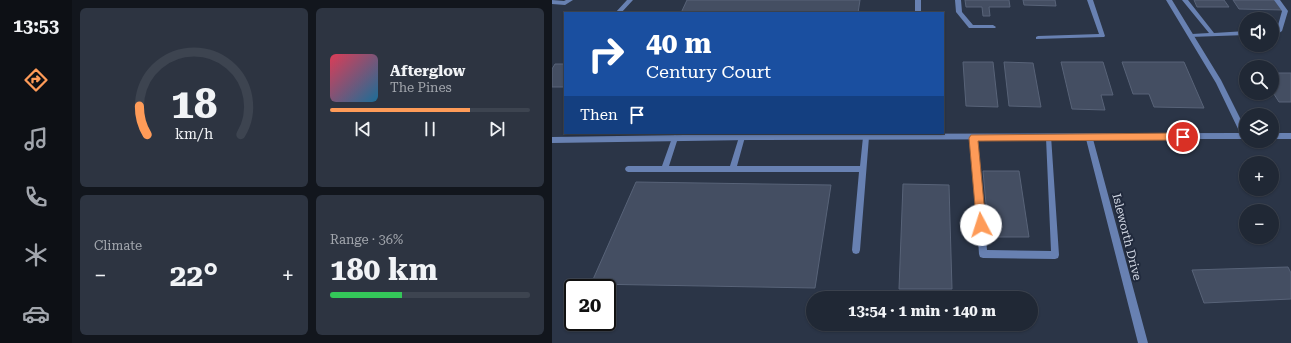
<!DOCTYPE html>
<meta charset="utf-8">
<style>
:root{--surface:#202835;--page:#2d3441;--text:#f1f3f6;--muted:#a2a6ad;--line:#3d4450;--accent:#fe9b58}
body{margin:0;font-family:"Roboto Serif",serif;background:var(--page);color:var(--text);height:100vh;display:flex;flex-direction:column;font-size:15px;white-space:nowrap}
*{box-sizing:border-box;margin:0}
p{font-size:13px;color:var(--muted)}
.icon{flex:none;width:22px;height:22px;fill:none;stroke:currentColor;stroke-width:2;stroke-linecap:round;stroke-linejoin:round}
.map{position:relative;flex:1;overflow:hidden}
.side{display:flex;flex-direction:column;gap:8px;padding:8px;background:#12161d;width:480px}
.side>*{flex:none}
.banner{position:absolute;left:12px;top:12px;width:380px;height:122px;border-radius:0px;box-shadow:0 1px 3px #0004,0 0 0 1px var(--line);background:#1a4fa0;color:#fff;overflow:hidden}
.buttons{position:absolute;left:687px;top:12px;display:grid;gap:8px}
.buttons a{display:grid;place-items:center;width:40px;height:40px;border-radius:50%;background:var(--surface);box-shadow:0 1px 3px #0004,0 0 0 1px var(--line);font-size:20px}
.speed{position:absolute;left:12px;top:279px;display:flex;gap:8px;font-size:20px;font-weight:700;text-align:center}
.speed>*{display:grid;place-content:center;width:52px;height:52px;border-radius:50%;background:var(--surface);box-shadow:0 1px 3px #0004,0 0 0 1px var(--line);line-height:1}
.speed .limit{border:2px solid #111;border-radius:6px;background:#fff;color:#111}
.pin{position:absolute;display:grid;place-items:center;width:34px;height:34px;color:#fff;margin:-17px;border:2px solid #fff;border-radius:50%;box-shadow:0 1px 4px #0007}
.me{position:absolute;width:44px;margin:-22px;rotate:355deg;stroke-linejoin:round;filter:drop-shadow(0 0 3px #0008)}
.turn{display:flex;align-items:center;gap:14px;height:84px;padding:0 16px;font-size:18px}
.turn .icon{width:52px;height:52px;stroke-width:2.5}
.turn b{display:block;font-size:28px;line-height:34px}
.then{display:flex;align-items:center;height:38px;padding:0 16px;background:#0003;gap:8px;font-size:15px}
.big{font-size:30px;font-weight:700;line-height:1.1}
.side .tile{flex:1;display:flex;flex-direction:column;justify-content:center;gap:6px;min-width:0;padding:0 14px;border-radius:6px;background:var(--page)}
.side .dial{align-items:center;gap:0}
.dial svg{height:104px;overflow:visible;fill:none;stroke:var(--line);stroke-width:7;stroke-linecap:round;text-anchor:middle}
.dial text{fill:var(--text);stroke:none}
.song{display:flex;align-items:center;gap:12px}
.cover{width:48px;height:48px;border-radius:6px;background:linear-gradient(135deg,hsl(350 70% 55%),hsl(200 70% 35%))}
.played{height:4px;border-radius:2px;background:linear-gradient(90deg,var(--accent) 70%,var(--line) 70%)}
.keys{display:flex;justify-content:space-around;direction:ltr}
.heat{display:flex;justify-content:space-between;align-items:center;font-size:22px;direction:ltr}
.charge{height:6px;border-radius:3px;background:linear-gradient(90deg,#34c759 36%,var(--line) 0)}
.side .tiles{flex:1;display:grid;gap:8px;grid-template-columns:repeat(2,1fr)}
.trip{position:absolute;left:254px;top:291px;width:232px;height:40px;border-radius:20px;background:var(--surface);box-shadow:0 1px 3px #0004,0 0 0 1px var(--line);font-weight:700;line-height:40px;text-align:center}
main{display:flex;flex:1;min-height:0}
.dock{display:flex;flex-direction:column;width:72px;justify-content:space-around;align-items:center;background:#0d1015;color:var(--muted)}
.dock .icon{width:28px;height:28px}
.dock .on{color:var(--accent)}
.dock b{font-size:18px;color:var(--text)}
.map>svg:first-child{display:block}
.building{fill:#444e62;stroke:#586378}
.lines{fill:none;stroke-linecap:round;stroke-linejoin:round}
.service{fill:#6881b2;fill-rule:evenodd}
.minor{fill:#6881b2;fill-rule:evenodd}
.route{fill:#fe9b58;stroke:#a56539}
.labels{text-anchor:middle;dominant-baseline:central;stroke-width:4;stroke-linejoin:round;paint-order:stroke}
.street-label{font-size:12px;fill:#d2d8e4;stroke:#212a3d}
</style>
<main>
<nav class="dock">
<b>13:53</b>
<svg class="icon on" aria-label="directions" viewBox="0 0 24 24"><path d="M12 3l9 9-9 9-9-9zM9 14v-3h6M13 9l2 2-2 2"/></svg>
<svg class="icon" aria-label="music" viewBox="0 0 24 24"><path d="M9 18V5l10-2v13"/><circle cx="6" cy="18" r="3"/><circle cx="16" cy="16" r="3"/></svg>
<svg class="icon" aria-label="phone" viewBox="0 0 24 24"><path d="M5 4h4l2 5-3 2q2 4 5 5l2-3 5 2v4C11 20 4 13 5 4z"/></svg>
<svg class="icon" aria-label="climate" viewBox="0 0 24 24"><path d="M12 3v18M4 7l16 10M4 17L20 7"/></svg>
<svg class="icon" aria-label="car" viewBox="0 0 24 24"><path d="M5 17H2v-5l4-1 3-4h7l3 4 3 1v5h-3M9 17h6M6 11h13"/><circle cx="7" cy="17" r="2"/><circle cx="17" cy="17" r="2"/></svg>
</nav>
<section class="side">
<div class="tiles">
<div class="tile dial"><svg viewBox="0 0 100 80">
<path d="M14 69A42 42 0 1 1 86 69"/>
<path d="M14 69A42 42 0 0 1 8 47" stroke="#fe9b58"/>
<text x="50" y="56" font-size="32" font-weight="700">18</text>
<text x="50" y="72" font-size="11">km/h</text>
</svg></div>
<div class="tile">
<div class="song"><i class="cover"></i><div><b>Afterglow</b><p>The Pines</p></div></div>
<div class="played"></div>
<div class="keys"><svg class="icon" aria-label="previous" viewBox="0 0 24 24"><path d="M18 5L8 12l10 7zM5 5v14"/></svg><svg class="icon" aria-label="pause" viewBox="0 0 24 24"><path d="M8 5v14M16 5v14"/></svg><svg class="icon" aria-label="next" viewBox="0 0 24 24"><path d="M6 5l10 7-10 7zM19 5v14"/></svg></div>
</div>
<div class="tile"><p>Climate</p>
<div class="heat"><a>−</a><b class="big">22°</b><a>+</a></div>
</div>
<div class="tile"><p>Range · 36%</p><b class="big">180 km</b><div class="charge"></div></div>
</div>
</section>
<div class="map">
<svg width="739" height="343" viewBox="0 0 739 343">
<rect width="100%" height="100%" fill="#2b3547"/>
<path class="building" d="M135 0H308L306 13H129Z
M413 0H457L458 7H437L438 16H431L430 7H414Z
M471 0H503L504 6 472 5Z
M642 0H672L677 7H645Z
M681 0H723L732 10 687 9Z
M411 62H441L446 107 414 106Z
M452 62 481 63 489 107 457 106Z
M509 62H551L561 95H549L553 110 520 109Z
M570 62H632L652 108 602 107 597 94H581Z
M3 64H13V87H0V69Z
M720 73H739V102H727L720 91Z
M431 171H467L477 237H437Z
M84 182 279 185 263 288 39 284Z
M351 184 397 185 400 289H347Z
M736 267 739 273V299L652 303 640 270Z"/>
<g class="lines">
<path class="service" d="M0 0 12 1 14 0H21L13 5 0 4Z
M75 0H81L69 13H63Z
M363 0H369V13H363Z
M403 0H409L410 12 421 25H441L444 27 443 28H417L404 12Z
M535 0H541L553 36 552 37 484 39V37L486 36 547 34Z
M630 0H636L662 33 694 31V35L638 37 637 36 640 34 657 33Z
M722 0H728L736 11 730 31 727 33H720V29H725L730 11Z
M190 134 193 137 185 166H308L311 137 314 134 316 135 317 137 308 250 307 253 304 254 301 253 300 250 307 172H76L74 171 73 169 74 167 76 166H110L120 138 123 135 126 138 117 166H178L187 137Z
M422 135 425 138 435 250 499 251 494 138 497 135 499 136 507 255 506 258 503 259 431 258 428 257 427 254 419 138Z"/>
<path class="minor" d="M614 0H620L669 80 694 130V139H541L596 343H586L534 139 198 140 0 143V137L198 134 688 133 664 83Z
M720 133H739V139H720Z"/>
</g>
<path class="route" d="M631 133 635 137 631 140 426 141 434 225 432 228 429 229 425 228 417 138 419 135Z"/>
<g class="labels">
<g class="street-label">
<text transform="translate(575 237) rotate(76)">Isleworth Drive</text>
</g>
</g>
</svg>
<div class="buttons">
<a><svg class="icon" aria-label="sound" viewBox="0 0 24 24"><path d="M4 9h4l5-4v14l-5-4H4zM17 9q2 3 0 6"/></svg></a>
<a><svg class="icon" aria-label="search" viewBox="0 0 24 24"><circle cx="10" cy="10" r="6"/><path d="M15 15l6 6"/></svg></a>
<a><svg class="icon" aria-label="layers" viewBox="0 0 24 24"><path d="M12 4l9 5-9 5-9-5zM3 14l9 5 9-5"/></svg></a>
<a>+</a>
<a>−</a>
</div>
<div class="speed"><div class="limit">20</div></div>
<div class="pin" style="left:631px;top:137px;background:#d93025"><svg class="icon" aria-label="arrive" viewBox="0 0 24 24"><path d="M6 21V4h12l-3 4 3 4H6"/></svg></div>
<svg class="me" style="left:429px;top:225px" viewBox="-20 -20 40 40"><circle r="19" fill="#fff"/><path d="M0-13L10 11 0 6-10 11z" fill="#fe9b58"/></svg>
<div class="trip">13:54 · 1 min · 140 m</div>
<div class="banner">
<div class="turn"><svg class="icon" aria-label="right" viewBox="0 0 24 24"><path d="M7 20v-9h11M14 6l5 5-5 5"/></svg><div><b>40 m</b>Century Court</div></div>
<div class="then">Then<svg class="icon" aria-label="arrive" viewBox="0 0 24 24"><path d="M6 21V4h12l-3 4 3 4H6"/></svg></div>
</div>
</div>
</main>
